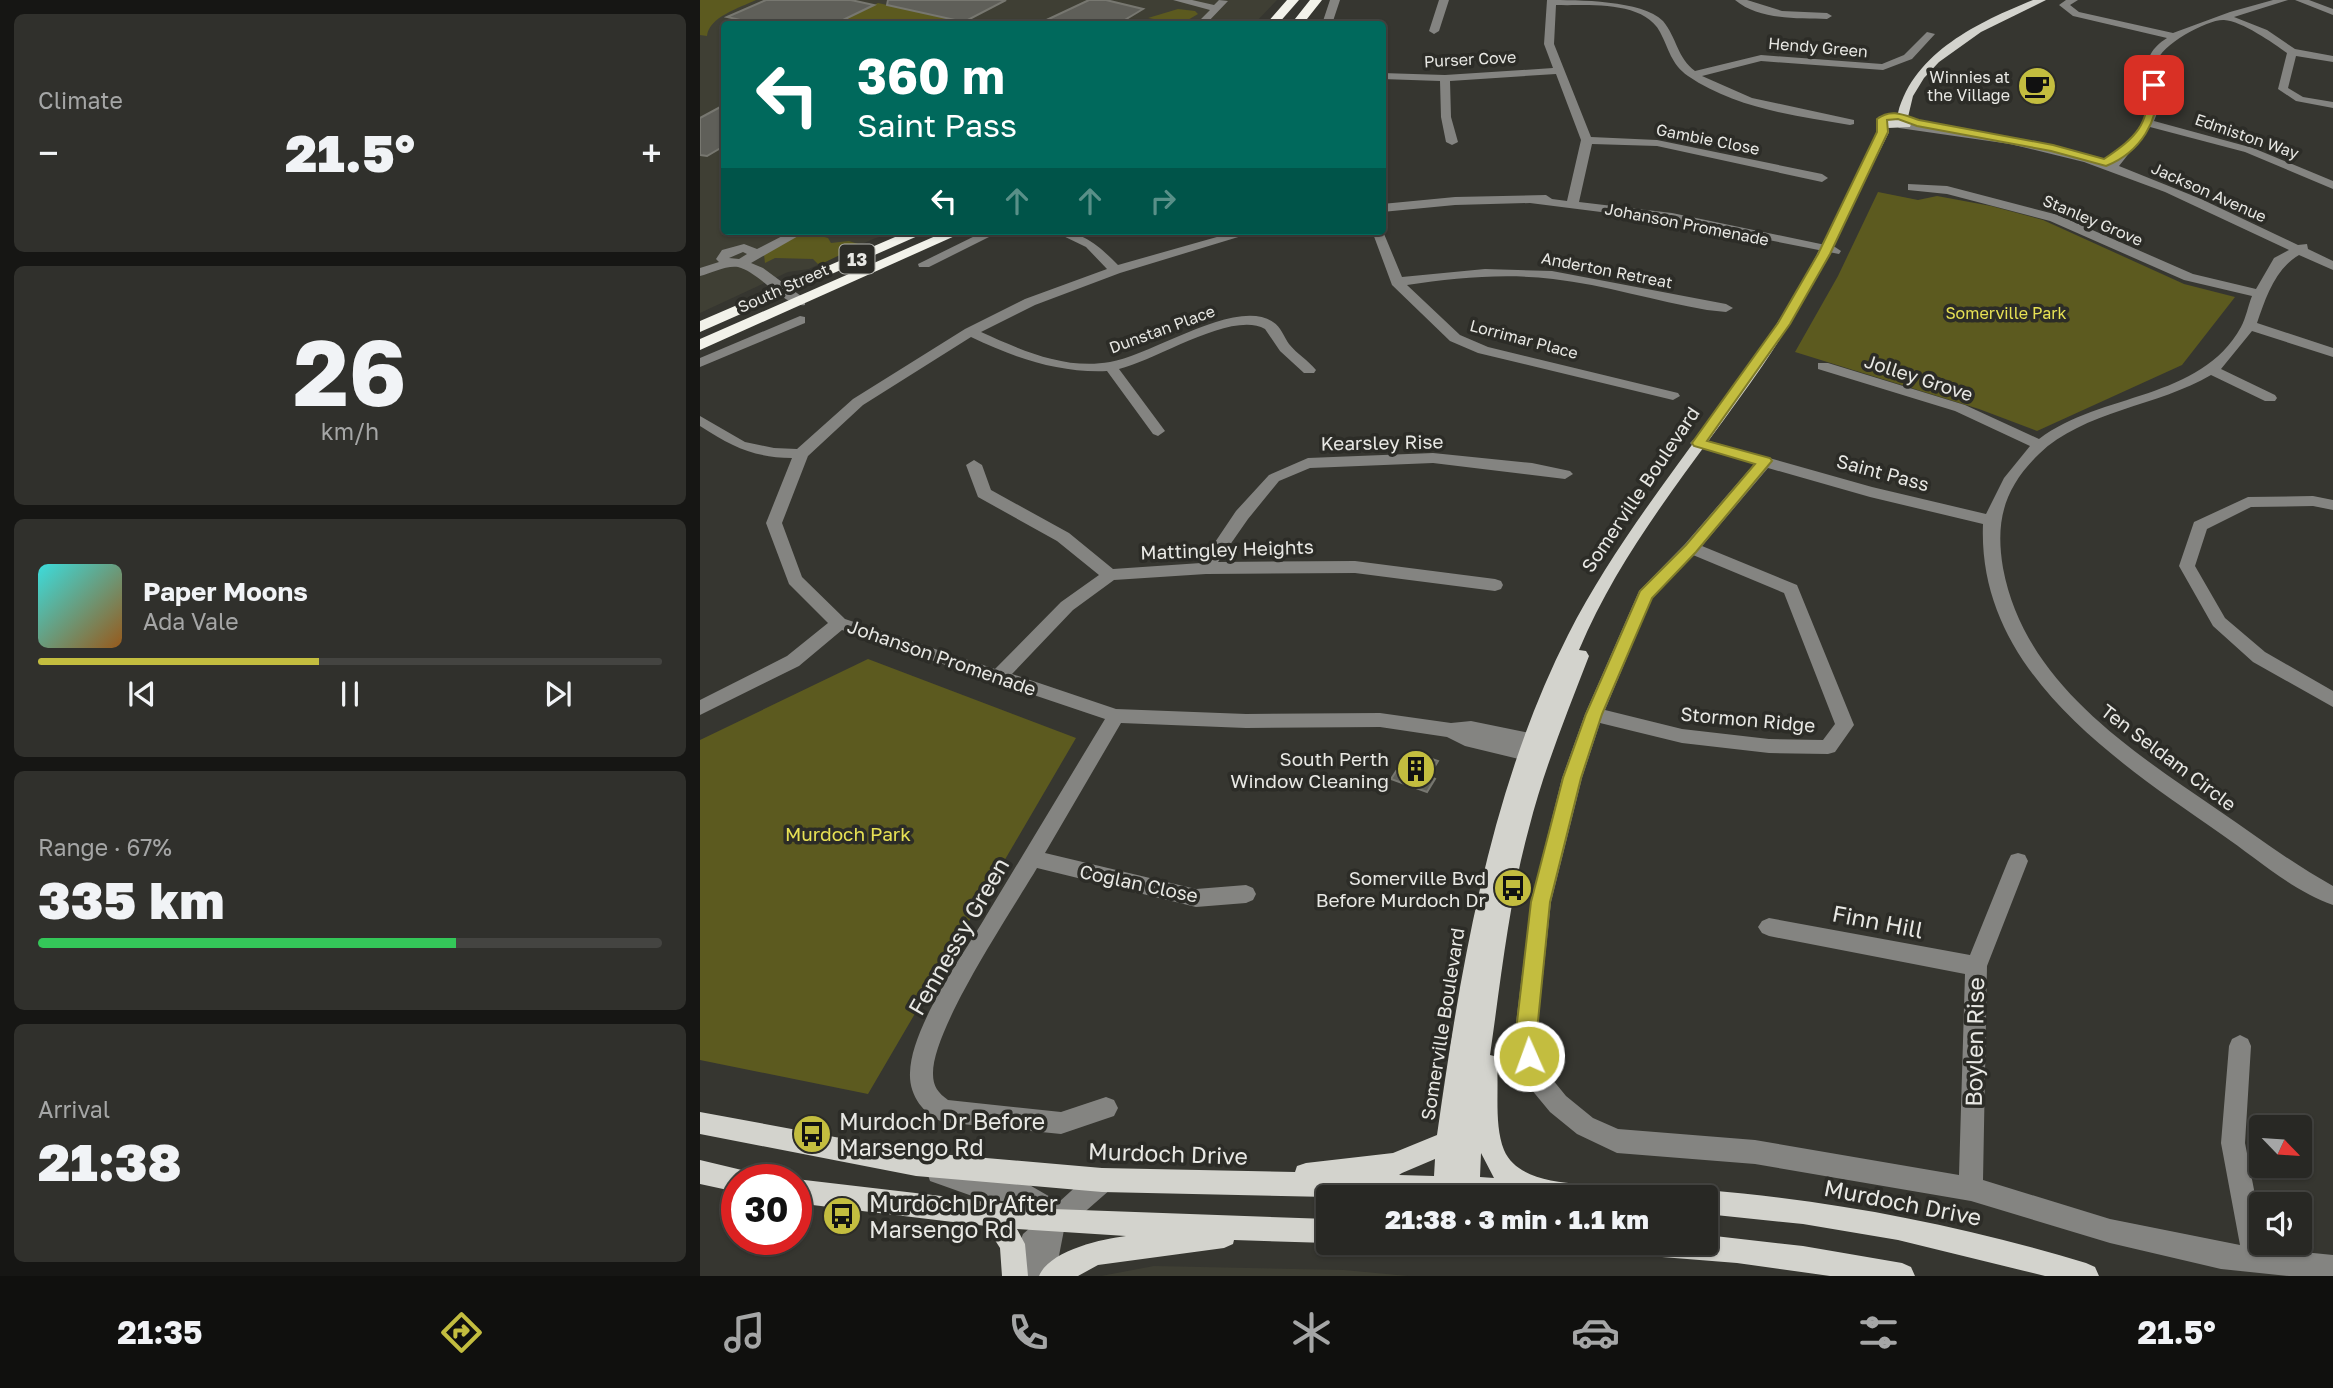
<!DOCTYPE html>
<meta charset="utf-8">
<style>
:root{--surface:#282824;--page:#30302c;--text:#f1f3f6;--muted:#a5a6a6;--line:#444441;--accent:#c3bd3f}
body{margin:0;font-family:"Golos Text",sans-serif;background:var(--page);color:var(--text);height:100vh;display:flex;flex-direction:column;font-size:26px;white-space:nowrap}
*{box-sizing:border-box;margin:0}
p{font-size:23px;color:var(--muted)}
.icon{flex:none;width:38px;height:38px;fill:none;stroke:currentColor;stroke-width:2;stroke-linecap:round;stroke-linejoin:round}
.map{position:relative;flex:1;overflow:hidden}
.details{display:flex;flex-direction:column;gap:14px;padding:14px;background:#161614;width:700px}
.details>*{flex:none}
.banner{position:absolute;left:21px;top:21px;width:665px;height:214px;border-radius:7px;box-shadow:0 2px 5px #0004,0 0 0 2px var(--line);background:#00695c;color:#fff;overflow:hidden}
.needle{width:46px;rotate:115deg}
.fabs{position:absolute;left:1549px;top:1115px;display:grid;gap:14px}
.fabs a{display:grid;place-items:center;width:63px;height:63px;border-radius:7px;background:var(--surface);box-shadow:0 2px 5px #0004,0 0 0 2px var(--line);font-size:35px}
.speed{position:absolute;left:21px;top:1164px;display:flex;gap:14px;font-size:35px;font-weight:700;text-align:center}
.speed>*{display:grid;place-content:center;width:91px;height:91px;border-radius:50%;background:var(--surface);box-shadow:0 2px 5px #0004,0 0 0 2px var(--line);line-height:1}
.speed .limit{border:10px solid #d22;background:#fff;color:#111}
.pin{position:absolute;display:grid;place-items:center;width:60px;height:60px;color:#fff;margin:-30px;border-radius:14px;box-shadow:0 4px 10px #0006}
.me{position:absolute;width:77px;margin:-38px;rotate:358deg;stroke-linejoin:round;filter:drop-shadow(0 0 5px #0008)}
.turn{display:flex;align-items:center;gap:24px;height:147px;padding:0 21px;font-size:32px}
.turn .icon{width:91px;height:91px;stroke-width:2.5}
.turn b{display:block;font-size:49px;line-height:60px}
.lanes{display:flex;align-items:center;height:66px;padding:0 21px;background:#0003;justify-content:center;gap:35px;direction:ltr}
.lanes .off{opacity:.35}
.big{font-size:52px;font-weight:800;line-height:1.1}
.details .widget{flex:1;display:flex;flex-direction:column;justify-content:center;gap:10px;min-width:0;padding:0 24px;border-radius:10px;background:var(--page)}
.details .dial{align-items:center;gap:0}
.dial b{font-size:91px;line-height:1}
.song{display:flex;align-items:center;gap:21px}
.cover{width:84px;height:84px;border-radius:10px;background:linear-gradient(135deg,hsl(180 70% 55%),hsl(30 70% 35%))}
.played{height:7px;border-radius:4px;background:linear-gradient(90deg,var(--accent) 45%,var(--line) 45%)}
.keys{display:flex;justify-content:space-around;direction:ltr}
.heat{display:flex;justify-content:space-between;align-items:center;font-size:38px;direction:ltr}
.charge{height:10px;border-radius:5px;background:linear-gradient(90deg,#34c759 67%,var(--line) 0)}
.trip{position:absolute;left:616px;top:1185px;width:402px;height:70px;border-radius:7px;background:var(--surface);box-shadow:0 2px 5px #0004,0 0 0 2px var(--line);font-weight:800;line-height:70px;text-align:center}
.tabs{display:flex;height:112px;justify-content:space-around;align-items:center;background:#10100e;color:var(--muted)}
.tabs .icon{width:49px;height:49px}
.tabs .selected{color:var(--accent)}
.tabs b{font-size:32px;color:var(--text)}
main{display:flex;flex:1;min-height:0}
.map>svg:first-child{display:block}
.built{fill:#3f3f34}
.green{fill:#5c5a1f}
.building{fill:#5f5f59;stroke:#777770;stroke-width:2}
.lines{fill:none;stroke-linecap:round;stroke-linejoin:round}
.minor{fill:#848481;fill-rule:evenodd}
.major{fill:#d3d3cd;fill-rule:evenodd}
.highway{fill:#f2f2ea;fill-rule:evenodd}
.route{fill:#c3bd3f;stroke:#7f7b29;stroke-width:2}
.labels{text-anchor:middle;dominant-baseline:central;stroke-width:7;stroke-linejoin:round;paint-order:stroke}
.far-street-label{font-size:16px;fill:#e8e8e4;stroke:#2c2c27}
.far-poi-label{font-size:16px;fill:#e8e8e4;stroke:#2c2c27;text-anchor:end}
.far-park-label{font-size:16px;fill:#e7e154;stroke:#2c2c27}
.shield{fill:#2c2c27;stroke:#b0b0ab;stroke-width:2}
.shield-label{font-size:18px;font-weight:bold;fill:#e8e8e4}
.street-label{font-size:19px;fill:#e8e8e4;stroke:#2c2c27}
.poi-label{font-size:19px;fill:#e8e8e4;stroke:#2c2c27;text-anchor:end}
.park-label{font-size:19px;fill:#e7e154;stroke:#2c2c27}
.near-street-label{font-size:23px;fill:#e8e8e4;stroke:#2c2c27}
.near-poi-label{font-size:23px;fill:#e8e8e4;stroke:#2c2c27;text-anchor:start}
</style>
<main>
<section class="details">
<div class="widget"><p>Climate</p>
<div class="heat"><a>−</a><b class="big">21.5°</b><a>+</a></div>
</div>
<div class="widget dial"><b>26</b><p>km/h</p></div>
<div class="widget">
<div class="song"><i class="cover"></i><div><b>Paper Moons</b><p>Ada Vale</p></div></div>
<div class="played"></div>
<div class="keys"><svg class="icon" aria-label="previous" viewBox="0 0 24 24"><path d="M18 5L8 12l10 7zM5 5v14"/></svg><svg class="icon" aria-label="pause" viewBox="0 0 24 24"><path d="M8 5v14M16 5v14"/></svg><svg class="icon" aria-label="next" viewBox="0 0 24 24"><path d="M6 5l10 7-10 7zM19 5v14"/></svg></div>
</div>
<div class="widget"><p>Range · 67%</p><b class="big">335 km</b><div class="charge"></div></div>
<div class="widget"><p>Arrival</p><b class="big">21:38</b></div>
</section>
<div class="map">
<svg width="1633" height="1276" viewBox="0 0 1633 1276">
<rect width="100%" height="100%" fill="#363630"/>
<path class="built" d="M0 0H577L554 24H24V231H198L173 239 109 269 88 272 0 313Z
M454 1266 644 1270 708 1276H401Z"/>
<path class="green" d="M0 0H56C39 8 9 17 7 36L0 35Z
M178 3 274 24H134Z
M478 9 495 11 498 14 481 24H461L465 21 448 18Z
M1178 192 1218 200 1237 196 1291 206 1343 220 1484 284 1535 297 1482 365 1337 431 1279 409 1095 352 1138 276Z
M110 231H131L121 236 128 238 131 243 149 241 161 245 119 265 113 259 75 258 65 263 64 255 83 242Z
M168 659 376 738 168 1094 0 1060V740Z"/>
<path class="building" d="M66 0H151L174 5 141 21V24H58L27 17Z
M188 0H306L264 22 187 5Z
M389 0H406L443 9 418 24H338Z
M24 105V146L7 156 0 155V118Z
M720 755 738 761 729 776 735 779 727 792 691 779 706 756 717 760Z"/>
<g class="lines">
<path class="minor" d="M473 0H492L514 5 519 0 528 1 506 24H496L510 10Z
M630 0H640L632 24H622Z
M739 0H749L739 31 734 34 729 31Z
M847 0C878 0 942 0 963 21 977 38 977 58 995 71L1061 55 1182 64 1204 55 1227 32 1235 34 1212 59 1183 70 1061 61 1002 76 1052 98 1154 120V124L1150 125C1095 116 1035 108 988 76 971 64 969 49 960 32 943 0 887 6 856 5L854 44 891 137 957 140 1122 174 1128 178 1122 182 957 146 892 144 879 202 972 213 1135 247 1141 251 1139 254 972 221 830 203 755 205 682 212V204L755 197 846 195 852 199 867 201 881 140 856 74 750 81 751 117 758 142 752 145 746 142 741 117 740 81 682 79V73L745 75 853 68 844 44Z
M1035 0H1047L1082 11 1127 13 1132 16 1127 19C1097 18 1059 20 1035 0Z
M1366 0H1378L1370 5 1379 12 1473 33 1530 12 1573 0H1588L1534 17 1567 30 1595 49 1633 56V62L1596 56 1588 88 1603 97 1633 102V108L1596 101 1578 89 1587 53C1573 43 1542 21 1524 20 1508 19 1460 45 1457 62 1453 83 1464 100 1454 121L1553 148 1633 181V189L1545 152 1450 127 1419 166 1501 199 1598 245 1607 244 1608 249 1633 261V270L1599 255C1575 269 1566 297 1557 323L1633 348V357L1552 331 1521 369 1575 395 1577 398 1575 401H1565L1511 375C1459 406 1383 411 1339 454 1304 488 1295 521 1303 568 1324 682 1429 749 1518 810 1556 836 1593 864 1633 886V905C1593 891 1556 858 1521 834 1415 760 1277 671 1283 524L1170 497 1068 468 1002 546 1097 585 1154 725 1135 752 1128 754 1069 753 982 743 900 723 882 778 851 902 837 1031 840 1056 848 1074 866 1096 893 1118 918 1129 1055 1140 1259 1175 1265 974 1069 936 1062 933 1058 927 1062 921 1069 918 1270 955 1308 861 1311 855 1318 853 1325 855 1328 861 1287 966 1283 1180 1410 1219 1540 1245 1521 1143 1529 1046 1532 1039 1540 1035 1548 1039 1551 1046 1545 1143 1561 1226V1242H1564L1565 1248 1633 1255V1276H1589L1521 1269 1410 1243 1271 1201 1055 1164 917 1153 877 1134 850 1112 831 1089 818 1056 815 1031 831 902 862 778 885 714 939 591 985 544 1054 464 993 446 990 443 993 440 998 438 1172 487 1286 514 1304 478 1330 446 1255 411 1118 369V363H1128L1265 405 1339 439C1401 392 1500 401 1541 327 1546 318 1548 306 1552 296L1484 280 1350 221 1247 194 1208 190V184L1247 186 1358 215 1493 274 1556 289 1574 258 1589 250 1465 192 1384 162 1310 144 1199 128 1197 126 1203 123C1273 130 1342 142 1409 163 1423 150 1443 127 1448 108 1454 79 1434 59 1467 38L1373 16 1359 5ZM993 555 1084 593 1135 724 1123 740 1069 739 982 729 905 710 952 598Z
M1595 0H1609L1633 9V15Z
M682 229 702 277 785 269 852 271 1026 304 1033 308 1026 312 1007 310C955 301 905 285 853 279 804 273 755 278 707 285L760 335 788 347 978 393 980 396 973 400 778 353 750 341 692 285 672 231H682Z
M92 231H107L51 263 63 268 105 299V305C86 308 59 272 38 267 27 265 11 273 0 276V268L19 262 16 259 22 250 44 244 57 249ZM43 252 47 254 39 259 29 258Z
M285 231H301L229 267H219L218 264Z
M353 231C383 231 398 245 418 265L538 231H558L420 273 335 305 281 332C321 350 365 370 410 362 451 356 536 297 573 322 581 327 584 337 589 344 597 354 608 360 616 370L614 373H604L580 351 565 329C532 310 455 361 419 369L465 431 458 436 453 434 407 371C358 373 315 358 271 337L163 405 108 456 82 523 102 577 145 619 295 669 361 602 399 575 357 541 278 497 266 465 274 460 282 465 291 490 369 533 413 569 501 563 536 511 569 475 608 458 733 453 832 463 870 471 873 474 865 479 733 463 610 468 579 481 548 519 518 562 655 561 795 579 801 581 803 585 801 589 795 591 655 573 506 574 414 580 373 610 312 674 416 709 546 714 680 713 751 723 771 721 845 736 852 738 854 743 852 748 845 750 830 747 847 752 849 757 847 762 840 764 765 746 747 737 680 727 546 728 421 723 345 853 496 889 546 885 553 888 556 894 553 900 546 903 496 907 337 868C311 912 232 1029 233 1074 233 1086 238 1093 248 1100L361 1112 406 1097 414 1100 418 1108 414 1116 361 1134 243 1122C223 1114 209 1095 210 1073 211 1027 263 955 286 916 326 850 365 785 405 719L142 630 99 666 0 715V700L87 656 128 623 89 584 66 523 92 458C52 457 33 447 0 426V416L45 442 74 448 97 449 153 399 265 329 325 299 407 269 386 247Z
M100 316 105 317V323L0 367V358Z
M1613 496 1633 500V510L1613 506 1551 507 1507 529 1495 566 1525 618 1565 652 1633 691V707L1553 662 1513 626 1479 566 1494 522 1548 497Z
M239 1160 275 1173 319 1179 359 1202 393 1171 402 1168 411 1171 414 1180 411 1189 364 1230 355 1276H307L323 1234 339 1220 338 1216 316 1203 275 1197 230 1181 227 1172 230 1163Z"/>
<path class="major" d="M1333 0H1346L1281 32 1239 62 1224 78 1213 96 1208 117 1212 121 1210 127 1188 128 1189 132C1149 212 1113 292 1063 365 999 458 923 545 879 650L886 651 889 656C867 713 844 769 829 828 809 901 801 979 790 1055L794 1056 797 1064C799 1091 794 1125 804 1150 822 1192 900 1183 938 1185L947 1188 950 1197H628L402 1192 216 1176 0 1134V1112L216 1152 402 1168 595 1172 597 1166 606 1163 693 1153 737 1135C761 966 790 789 868 635 925 523 1009 430 1076 325 1116 264 1145 197 1177 132L1178 117 1198 113C1214 52 1279 22 1333 0ZM781 1153 794 1178 780 1177ZM735 1159 734 1176 699 1175 702 1173Z
M0 1160 46 1171 49 1180H37V1192L0 1184Z
M96 1179 353 1209 628 1219V1242H630L628 1243 534 1240 533 1244 524 1248 398 1265 378 1276H339C349 1251 401 1239 426 1236L317 1229 325 1244 328 1276H302L300 1248 286 1226 96 1203Z
M1006 1190C1136 1201 1261 1225 1386 1263L1395 1267 1399 1276H1345L1198 1240 1103 1224 1006 1214V1197H996L997 1193Z
M1006 1235 1103 1246 1202 1263 1211 1267 1215 1276H1130L1037 1263 937 1255 928 1251 925 1242H1006Z"/>
<path class="highway" d="M587 0H599L578 24H566Z
M610 0H622L603 24H591Z
M209 231H229L0 332V321Z
M247 231H266L0 350V339Z"/>
</g>
<path class="route" d="M1454 82 1458 85C1459 121 1441 152 1406 166L1351 151 1217 126 1198 119 1187 120 1188 132 1130 254 1090 324 1007 441 1070 458 1072 461 996 552 952 598 902 714 881 778 850 902 837 1031 839 1056 836 1062 829 1065 821 1062 816 1031 831 902 863 778 886 714 940 591 986 545 1055 464 994 446 992 443 1078 323 1118 254 1177 132V119C1191 108 1204 115 1219 120L1353 145 1404 159C1436 137 1449 126 1449 85Z"/>
<defs>
<symbol id="cafe-disc" viewBox="-11 -11 22 22"><circle r="9.5" fill="#c3bd3f" stroke="#2c2c27"/><path d="M-5.5-4.5H6V0H3Q3 3.5 0 3.5H-2.5Q-5.5 3.5-5.5 0ZM3-3.2v2h1.7v-2ZM-6 4.5H4V6H-6Z" fill="#111"/></symbol>
<symbol id="building-disc" viewBox="-11 -11 22 22"><circle r="9.5" fill="#c3bd3f" stroke="#2c2c27"/><path d="M-4-6H4V6H1V3H-1V6H-4ZM-2.5-4.3h1.7v1.8h-1.7ZM.8-4.3h1.7v1.8H.8ZM-2.5-1h1.7V.8h-1.7ZM.8-1h1.7V.8H.8Z" fill="#111"/></symbol>
<symbol id="bus-disc" viewBox="-11 -11 22 22"><circle r="9.5" fill="#c3bd3f" stroke="#2c2c27"/><path d="M-5-6H5V4H4V6H2V4H-2V6H-4V4H-5ZM-3.5-4V0h7V-4ZM-3.5 1.2v1.5H-2V1.2ZM2 1.2v1.5H3.5V1.2Z" fill="#111"/></symbol>
</defs>
<g fill-rule="evenodd">
<use href="#cafe-disc" x="1315" y="64" width="44" height="44"/>
<use href="#building-disc" x="694" y="747" width="44" height="44"/>
<use href="#bus-disc" x="791" y="866" width="44" height="44"/>
<use href="#bus-disc" x="90" y="1112" width="44" height="44"/>
<use href="#bus-disc" x="120" y="1194" width="44" height="44"/>
</g>
<g class="labels">
<g class="far-street-label">
<text transform="translate(1118 47) rotate(5)">Hendy Green</text>
<text transform="translate(770 59) rotate(-3)">Purser Cove</text>
<text transform="translate(1547 136) rotate(19)">Edmiston Way</text>
<text transform="translate(1008 139) rotate(11)">Gambie Close</text>
<text transform="translate(1509 192) rotate(24)">Jackson Avenue</text>
<text transform="translate(1393 220) rotate(23)">Stanley Grove</text>
<text transform="translate(987 224) rotate(11)">Johanson Promenade</text>
<text transform="translate(907 270) rotate(11)">Anderton Retreat</text>
<text transform="translate(83 288) rotate(-24)">South Street</text>
<text transform="translate(462 329) rotate(-20)">Dunstan Place</text>
<text transform="translate(824 339) rotate(15)">Lorrimar Place</text>
</g>
<g class="far-poi-label">
<text x="1310" y="77">Winnies at<tspan x="1310" dy="18">the Village</tspan></text>
</g>
<g class="far-park-label">
<text x="1306" y="313">Somerville Park</text>
</g>
<rect class="shield" x="139.5" y="244.5" width="35" height="29" rx="5"/>
<g class="shield-label">
<text x="157" y="259">13</text>
</g>
<g class="street-label">
<text transform="translate(1219 377) rotate(18)">Jolley Grove</text>
<text transform="translate(682 442) rotate(-1)">Kearsley Rise</text>
<text transform="translate(1183 472) rotate(15)">Saint Pass</text>
<text transform="translate(940 489) rotate(-56)">Somerville Boulevard</text>
<text transform="translate(527 549) rotate(-2)">Mattingley Heights</text>
<text transform="translate(242 657) rotate(19)">Johanson Promenade</text>
<text transform="translate(1048 719) rotate(5)">Stormon Ridge</text>
<text transform="translate(1469 757) rotate(37)">Ten Seldam Circle</text>
<text transform="translate(439 883) rotate(12)">Coglan Close</text>
<text transform="translate(742 1024) rotate(-81)">Somerville Boulevard</text>
</g>
<g class="poi-label">
<text x="689" y="758">South Perth<tspan x="689" dy="22">Window Cleaning</tspan></text>
<text x="786" y="877">Somerville Bvd<tspan x="786" dy="22">Before Murdoch Dr</tspan></text>
</g>
<g class="park-label">
<text x="148" y="833">Murdoch Park</text>
</g>
<g class="near-street-label">
<text transform="translate(1178 921) rotate(11)">Finn Hill</text>
<text transform="translate(258 936) rotate(-60)">Fennessy Green</text>
<text transform="translate(1274 1042) rotate(-89)">Boylen Rise</text>
<text transform="translate(468 1153) rotate(2)">Murdoch Drive</text>
<text transform="translate(1203 1202) rotate(11)">Murdoch Drive</text>
</g>
<g class="near-poi-label">
<text x="139" y="1121">Murdoch Dr Before<tspan x="139" dy="26">Marsengo Rd</tspan></text>
<text x="169" y="1203">Murdoch Dr After<tspan x="169" dy="26">Marsengo Rd</tspan></text>
</g>
</g>
</svg>
<div class="fabs">
<a><svg class="needle" viewBox="-14 -14 28 28"><path d="M0-13l5 13h-10z" fill="#e53935"/><path d="M0 13l5-13h-10z" fill="#a5a6a6"/></svg></a>
<a><svg class="icon" aria-label="sound" viewBox="0 0 24 24"><path d="M4 9h4l5-4v14l-5-4H4zM17 9q2 3 0 6"/></svg></a>
</div>
<div class="speed"><div class="limit">30</div></div>
<div class="pin" style="left:1454px;top:85px;background:#d93025"><svg class="icon" aria-label="arrive" viewBox="0 0 24 24"><path d="M6 21V4h12l-3 4 3 4H6"/></svg></div>
<svg class="me" style="left:829px;top:1056px" viewBox="-20 -20 40 40"><circle r="17" fill="#c3bd3f" stroke="#fff" stroke-width="3"/><path d="M0-11L8 9 0 5-8 9z" fill="#fff"/></svg>
<div class="trip">21:38 · 3 min · 1.1 km</div>
<div class="banner">
<div class="turn"><svg class="icon" aria-label="left" viewBox="0 0 24 24"><path d="M17 20v-9H6M10 6l-5 5 5 5"/></svg><div><b>360 m</b>Saint Pass</div></div>
<div class="lanes"><svg class="icon" aria-label="left" viewBox="0 0 24 24"><path d="M17 20v-9H6M10 6l-5 5 5 5"/></svg><svg class="icon off" aria-label="ahead" viewBox="0 0 24 24"><path d="M12 20V5M6 11l6-6 6 6"/></svg><svg class="icon off" aria-label="ahead" viewBox="0 0 24 24"><path d="M12 20V5M6 11l6-6 6 6"/></svg><svg class="icon off" aria-label="right" viewBox="0 0 24 24"><path d="M7 20v-9h11M14 6l5 5-5 5"/></svg></div>
</div>
</div>
</main>
<nav class="tabs">
<b>21:35</b>
<svg class="icon selected" aria-label="directions" viewBox="0 0 24 24"><path d="M12 3l9 9-9 9-9-9zM9 14v-3h6M13 9l2 2-2 2"/></svg>
<svg class="icon" aria-label="music" viewBox="0 0 24 24"><path d="M9 18V5l10-2v13"/><circle cx="6" cy="18" r="3"/><circle cx="16" cy="16" r="3"/></svg>
<svg class="icon" aria-label="phone" viewBox="0 0 24 24"><path d="M5 4h4l2 5-3 2q2 4 5 5l2-3 5 2v4C11 20 4 13 5 4z"/></svg>
<svg class="icon" aria-label="climate" viewBox="0 0 24 24"><path d="M12 3v18M4 7l16 10M4 17L20 7"/></svg>
<svg class="icon" aria-label="car" viewBox="0 0 24 24"><path d="M5 17H2v-5l4-1 3-4h7l3 4 3 1v5h-3M9 17h6M6 11h13"/><circle cx="7" cy="17" r="2"/><circle cx="17" cy="17" r="2"/></svg>
<svg class="icon" aria-label="filters" viewBox="0 0 24 24"><path d="M4 7h16M4 17h16"/><circle cx="9" cy="7" r="2"/><circle cx="15" cy="17" r="2"/></svg>
<b>21.5°</b>
</nav>
